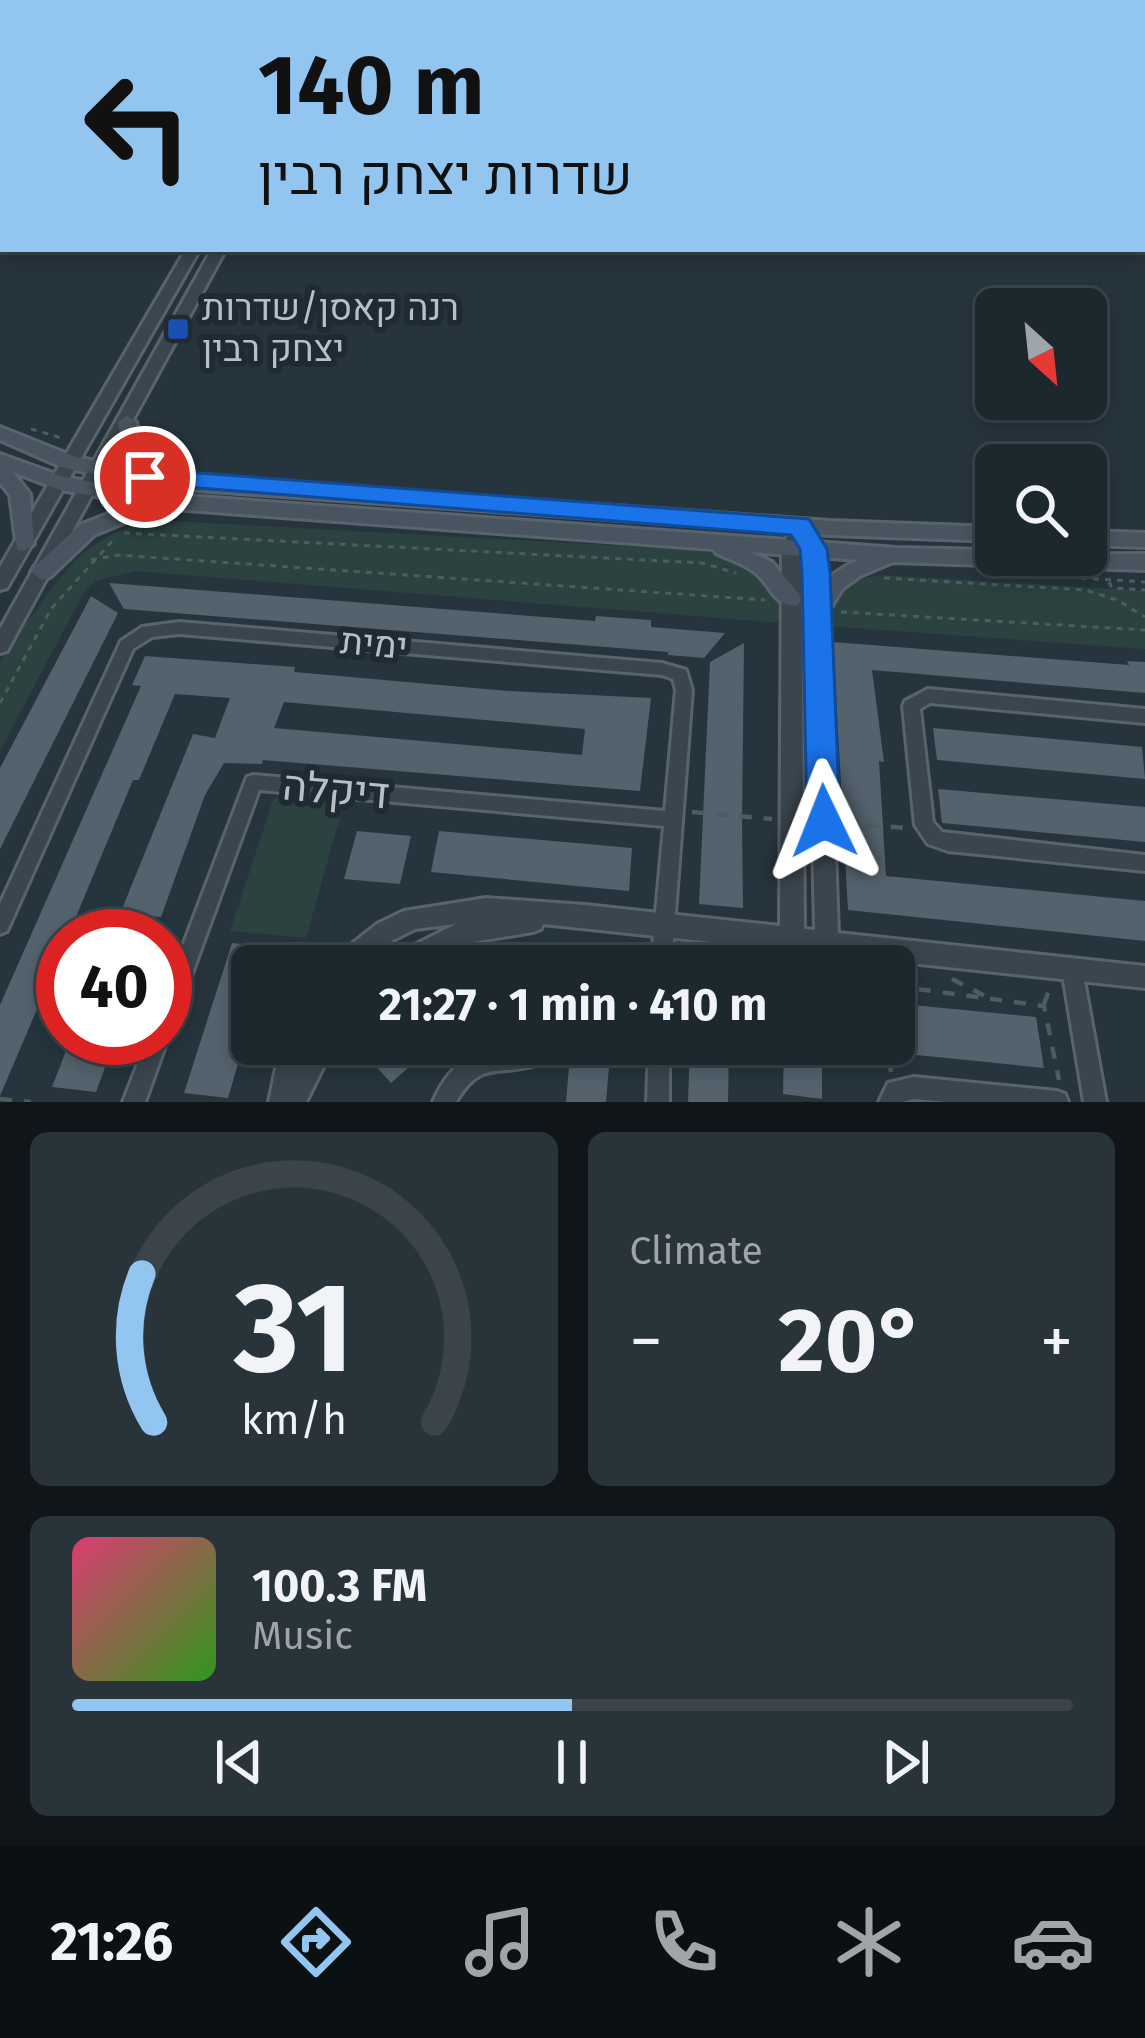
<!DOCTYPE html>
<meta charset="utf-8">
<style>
:root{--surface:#1c272e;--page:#29333a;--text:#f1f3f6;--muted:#a0a5aa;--line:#3a444a;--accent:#93c5f1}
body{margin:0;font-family:"Fira Sans",Heebo,sans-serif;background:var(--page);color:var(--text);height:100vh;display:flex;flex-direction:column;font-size:45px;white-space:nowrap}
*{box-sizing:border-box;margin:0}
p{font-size:39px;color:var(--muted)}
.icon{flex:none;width:66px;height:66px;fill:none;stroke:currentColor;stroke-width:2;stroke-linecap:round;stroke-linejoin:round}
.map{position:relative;height:1102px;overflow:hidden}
.details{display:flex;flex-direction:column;gap:30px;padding:30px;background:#0f1519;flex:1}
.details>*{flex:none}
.guide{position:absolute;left:0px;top:0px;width:1146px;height:252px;box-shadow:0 6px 18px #0003,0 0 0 3px var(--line);background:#93c5f1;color:#111;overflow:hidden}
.needle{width:78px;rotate:153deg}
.controls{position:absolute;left:975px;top:288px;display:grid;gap:24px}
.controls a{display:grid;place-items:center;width:132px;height:132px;border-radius:18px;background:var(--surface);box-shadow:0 6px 18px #0003,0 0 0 3px var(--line);font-size:60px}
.speed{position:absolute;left:36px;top:909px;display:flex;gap:24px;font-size:60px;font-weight:700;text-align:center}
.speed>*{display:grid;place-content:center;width:156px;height:156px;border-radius:50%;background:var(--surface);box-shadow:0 6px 18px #0003,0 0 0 3px var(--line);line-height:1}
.speed .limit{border:18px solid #d22;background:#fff;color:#111}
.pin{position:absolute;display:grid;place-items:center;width:102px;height:102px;color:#fff;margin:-51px;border:6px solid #fff;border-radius:50%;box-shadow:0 3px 12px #0007}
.me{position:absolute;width:132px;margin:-66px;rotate:358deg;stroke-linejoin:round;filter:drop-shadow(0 0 9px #0008)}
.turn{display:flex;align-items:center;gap:42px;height:252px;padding:0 60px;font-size:54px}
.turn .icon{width:156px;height:156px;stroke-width:2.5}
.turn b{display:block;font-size:84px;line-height:102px}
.big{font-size:90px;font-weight:700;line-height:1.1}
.details .tile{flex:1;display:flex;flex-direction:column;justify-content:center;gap:18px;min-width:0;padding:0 42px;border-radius:18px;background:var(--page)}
.details .dial{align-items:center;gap:0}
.dial svg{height:312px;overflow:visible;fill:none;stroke:var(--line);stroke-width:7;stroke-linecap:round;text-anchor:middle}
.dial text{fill:var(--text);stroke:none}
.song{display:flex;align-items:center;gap:36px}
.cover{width:144px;height:144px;border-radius:18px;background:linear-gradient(135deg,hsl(340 70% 55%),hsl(110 70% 35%))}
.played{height:12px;border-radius:6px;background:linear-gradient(90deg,var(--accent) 50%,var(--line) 50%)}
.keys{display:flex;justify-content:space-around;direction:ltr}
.heat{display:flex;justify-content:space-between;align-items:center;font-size:66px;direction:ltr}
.details .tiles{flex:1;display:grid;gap:30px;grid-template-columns:1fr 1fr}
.tile:last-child{grid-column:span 2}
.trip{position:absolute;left:231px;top:945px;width:684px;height:120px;border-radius:18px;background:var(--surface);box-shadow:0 6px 18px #0003,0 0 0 3px var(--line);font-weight:700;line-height:120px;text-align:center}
.tabs{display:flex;height:192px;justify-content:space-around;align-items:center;background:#0b1012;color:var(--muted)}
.tabs .icon{width:84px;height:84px}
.tabs .current{color:var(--accent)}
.tabs b{font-size:54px;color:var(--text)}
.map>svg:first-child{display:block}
.green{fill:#2b4240}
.building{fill:#54626d;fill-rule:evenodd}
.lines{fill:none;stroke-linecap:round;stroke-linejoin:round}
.minor-casing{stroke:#58636b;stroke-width:6}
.tertiary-casing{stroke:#58636b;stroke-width:6}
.secondary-casing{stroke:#58636b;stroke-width:6}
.motorway-casing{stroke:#455058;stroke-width:6}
.path-far1{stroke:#4a5e5e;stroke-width:3;stroke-dasharray:6 6;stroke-linecap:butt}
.path{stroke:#4a5e5e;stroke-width:4.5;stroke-dasharray:12 12;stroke-linecap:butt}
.minor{fill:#3a454e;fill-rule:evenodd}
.tertiary{fill:#3a454e;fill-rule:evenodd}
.secondary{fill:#485560;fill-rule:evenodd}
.motorway{fill:#736458;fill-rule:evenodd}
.rail{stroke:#5d6a74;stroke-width:3;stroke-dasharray:8 8;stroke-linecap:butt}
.route{fill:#1a73e8;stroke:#114b97;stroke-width:3}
.transit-dot{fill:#1a4fb4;stroke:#1f2a33;stroke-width:4.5}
.labels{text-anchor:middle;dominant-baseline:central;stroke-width:12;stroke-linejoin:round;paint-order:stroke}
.poi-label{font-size:36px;fill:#b6c0c8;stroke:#1f2a33;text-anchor:start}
.street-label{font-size:36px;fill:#b6c0c8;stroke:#1f2a33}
.near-street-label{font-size:42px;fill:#b6c0c8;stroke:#1f2a33}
</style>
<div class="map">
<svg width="1145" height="1102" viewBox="0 0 1145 1102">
<rect width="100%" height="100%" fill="#26343d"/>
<path class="green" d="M170 521 699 550 746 562 781 595 782 623 135 571 95 581 83 594 0 751C0 724 0 693 0 666 2 649 19 632 30 618 71 563 96 524 170 521Z
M883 575 1145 591V649L826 626C834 592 847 578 883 575Z
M274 797 344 803 306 938 230 931Z"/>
<path class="building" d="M109 583 595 621 596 616 651 620V627L725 633 704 658 668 655V652L124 609Z
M91 596 118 613 0 849V768Z
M833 642 1129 665 1127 661 1145 662V693L872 670 884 762 879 761 886 876 1145 901V941L848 910Z
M744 643 742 822 743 908 699 904 710 662Z
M145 656 295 667 294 672 508 691 651 698 640 791 263 760 262 764 224 763 205 795 161 917 120 914 193 734 215 738 230 698 175 694 139 780H133L68 936H63V948L0 1096V1005L141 686 132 685ZM284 702 585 729 582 755 274 728Z
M933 728 1142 747 1145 779 937 760Z
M938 789 1145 807V842L942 823Z
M357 831 411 836 400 884 344 879Z
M439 831 632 848 629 891 431 872Z
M232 943 272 947 267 966H252V1016L228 1098 184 1093Z
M902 1004 1036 1017 1044 1068 907 1054Z
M71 1038H116L96 1092 52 1087Z
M378 1044H435L391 1083 366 1055Z
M571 1044H611L606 1102H566Z
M690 1044H729L728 1102H688Z
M784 1044H834L822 1059V1099L783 1094Z"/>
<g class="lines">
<defs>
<path id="minor" d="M81 0H90L88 3H79Z
M174 0H182L180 3H172Z
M262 0H270L269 3H261Z
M0 73H3V79H0Z
M179 622 662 663 686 670 692 690 671 966H651L664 826 259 790 175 1020 172 1027 165 1030V993L247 777 253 775 665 811 676 690 673 679 662 675 179 634 152 637 133 649 7 931 0 934V904L121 641 142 627Z
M928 689 1145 709V723L930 703 920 709 933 822 942 832 1145 855V871L948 851 928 844 915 825 903 706 905 701Z
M1072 960 1079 962 1082 969 1106 1102H1084L1062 969 1065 962Z
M165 1031 168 1038 145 1102H123L148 1038H165Z
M649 1044H669V1102H647Z
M528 1048 535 1051 539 1058 535 1065C498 1077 481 1059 456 1102H433C453 1055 480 1049 528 1048Z
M914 1077 1057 1091 1065 1094 1068 1102H947L914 1099 902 1102H879L888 1083Z"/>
<path id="tertiary" d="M0 131H3V139H0Z
M186 249H200L7 588 0 590V567Z
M212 249H226L7 651 0 653V629Z
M800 520 806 522 822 549 825 571 838 933 1145 966V988L543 924 541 929 533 932 461 944 420 966H385L389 958 456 924 415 929 393 940 360 966H330L334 958 377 924 404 911 486 898 585 905 780 926 782 547 790 532 794 530 791 526 794 522ZM801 544 807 571 815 930 804 929Z
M281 1044H307L305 1050 309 1044H335L306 1102H269Z"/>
<path id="secondary" d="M127 416 136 422 141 445 172 475 830 521 996 527V541L830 535 170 488 64 468 0 440V427L75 457 145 470 122 447 118 422Z
M0 454 64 477 160 494 897 548 996 550V555L1145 554V570L893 562 860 576 842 589 825 617H809L806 611C817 585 833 571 859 560L750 552 772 562 798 593 801 599 798 605C774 609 770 582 753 571 742 563 728 559 716 553L713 549 160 508 94 535 50 577 42 580 31 572 34 567 80 525 135 503 60 490 13 472 30 494 34 544 24 551 17 549 10 495 0 483Z
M1086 531 1145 533V547L1086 545Z"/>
<path id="motorway" d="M890 0H910L912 3H892Z
M960 0H980L982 3H962Z
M1143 73H1145V84H1143Z
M1143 111H1145V122H1143Z"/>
</defs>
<use href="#minor" class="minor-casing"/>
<use href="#tertiary" class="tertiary-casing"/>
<use href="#secondary" class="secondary-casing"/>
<use href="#motorway" class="motorway-casing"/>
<path class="path-far1" d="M31 429 62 438
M124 533 702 563 736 573
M91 560 118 555 765 600
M884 578 1085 590 1117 600 1145 617
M1081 578 1145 582
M1109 582 1112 588 1145 590
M841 612 1145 630
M0 703 51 609 115 538"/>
<path class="path" d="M692 812 772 819
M843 823 905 828
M894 973 898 1038H894
M952 979 985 996
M895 986 1044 1006 1059 1080
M1044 1004 1051 985
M887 1044 891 1072
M0 1099 31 1102"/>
<use href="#minor" class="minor"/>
<use href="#tertiary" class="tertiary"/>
<use href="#secondary" class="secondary"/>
<use href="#motorway" class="motorway"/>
<path class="rail" d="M932 0 939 3"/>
</g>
<path class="route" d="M145 469 809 519 827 549 830 572 840 821 835 831 824 836 812 831 807 821 802 572 800 549 791 535 136 483 132 477 136 471Z"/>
<rect class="transit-dot" x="166" y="317" width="24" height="24" rx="6"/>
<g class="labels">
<g class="poi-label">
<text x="202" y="308">רנה קאסן/שדרות<tspan x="202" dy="41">יצחק רבין</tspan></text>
</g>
<g class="street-label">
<text transform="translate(374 644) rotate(5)">ימית</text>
</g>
<g class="near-street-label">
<text transform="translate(336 790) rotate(5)">דיקלה</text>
</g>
</g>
</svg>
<div class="controls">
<a><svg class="needle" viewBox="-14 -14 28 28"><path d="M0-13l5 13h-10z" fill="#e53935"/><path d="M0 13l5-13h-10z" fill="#a0a5aa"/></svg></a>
<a><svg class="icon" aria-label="search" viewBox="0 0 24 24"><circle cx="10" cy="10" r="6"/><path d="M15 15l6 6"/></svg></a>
</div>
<div class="speed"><div class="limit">40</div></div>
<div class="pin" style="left:145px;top:477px;background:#d93025"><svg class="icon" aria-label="arrive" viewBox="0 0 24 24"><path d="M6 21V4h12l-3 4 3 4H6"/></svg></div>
<svg class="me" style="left:824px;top:821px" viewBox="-20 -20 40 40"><path d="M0-17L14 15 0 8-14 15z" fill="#1a73e8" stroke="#fff" stroke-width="4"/></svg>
<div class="trip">21:27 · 1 min · 410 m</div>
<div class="guide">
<div class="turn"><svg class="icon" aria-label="left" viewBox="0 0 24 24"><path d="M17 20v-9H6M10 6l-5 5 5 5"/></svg><div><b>140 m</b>שדרות יצחק רבין</div></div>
</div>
</div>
<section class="details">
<div class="tiles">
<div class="tile dial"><svg viewBox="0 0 100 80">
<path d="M14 69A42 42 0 1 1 86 69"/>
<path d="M14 69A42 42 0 0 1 11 31" stroke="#93c5f1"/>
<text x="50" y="56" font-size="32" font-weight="700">31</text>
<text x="50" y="72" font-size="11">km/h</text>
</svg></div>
<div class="tile"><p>Climate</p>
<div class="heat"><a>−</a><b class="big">20°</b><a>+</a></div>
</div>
<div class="tile">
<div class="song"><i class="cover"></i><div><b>100.3 FM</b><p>Music</p></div></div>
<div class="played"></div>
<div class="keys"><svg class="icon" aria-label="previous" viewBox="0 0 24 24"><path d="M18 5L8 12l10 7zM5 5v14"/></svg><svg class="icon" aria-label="pause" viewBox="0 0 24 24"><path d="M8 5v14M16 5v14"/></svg><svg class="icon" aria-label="next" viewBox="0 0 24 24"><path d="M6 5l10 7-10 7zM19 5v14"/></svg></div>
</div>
</div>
</section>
<nav class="tabs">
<b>21:26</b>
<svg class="icon current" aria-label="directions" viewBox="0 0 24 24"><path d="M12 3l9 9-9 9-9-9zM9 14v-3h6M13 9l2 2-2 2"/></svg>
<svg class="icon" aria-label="music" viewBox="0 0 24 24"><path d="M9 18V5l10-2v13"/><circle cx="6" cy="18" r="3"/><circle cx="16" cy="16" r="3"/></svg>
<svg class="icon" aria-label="phone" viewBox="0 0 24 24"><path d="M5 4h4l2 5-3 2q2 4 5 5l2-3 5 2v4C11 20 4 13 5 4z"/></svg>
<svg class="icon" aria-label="climate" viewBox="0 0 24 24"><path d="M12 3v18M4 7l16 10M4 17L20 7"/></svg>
<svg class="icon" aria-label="car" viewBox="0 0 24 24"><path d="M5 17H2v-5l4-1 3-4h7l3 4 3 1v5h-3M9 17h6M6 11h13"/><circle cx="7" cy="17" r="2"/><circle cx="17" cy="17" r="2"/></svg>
</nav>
